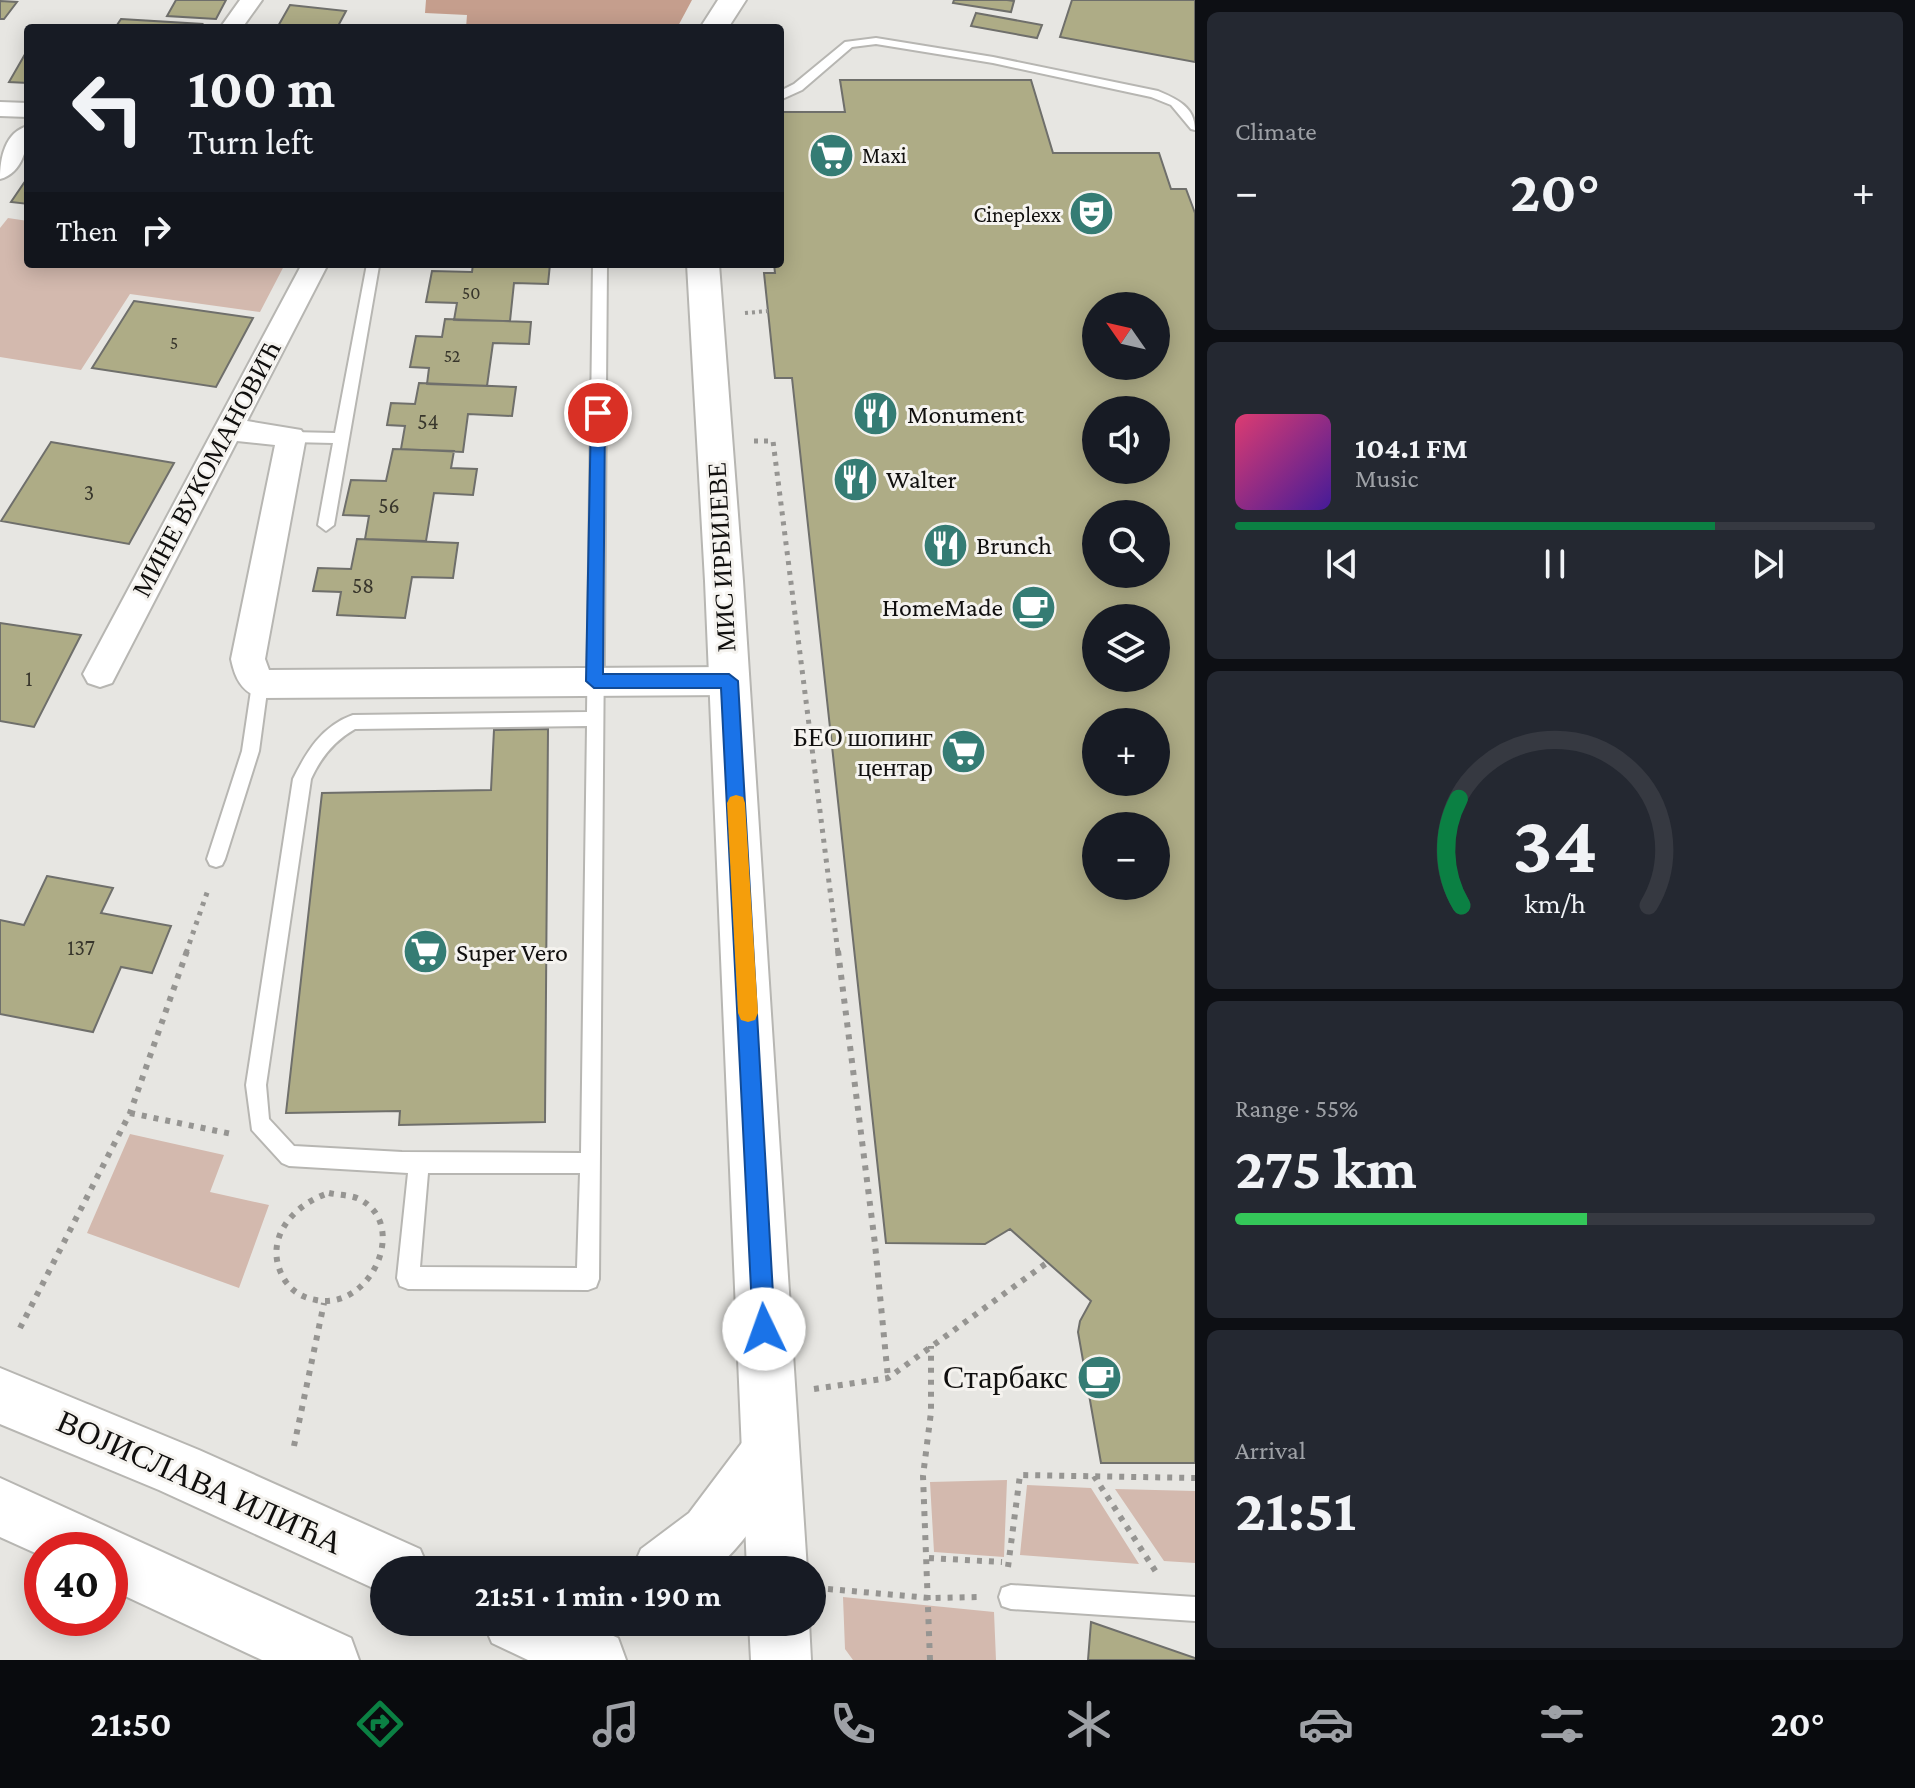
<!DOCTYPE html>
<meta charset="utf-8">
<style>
:root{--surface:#171b24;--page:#242831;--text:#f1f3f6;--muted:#9ea1a6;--line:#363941;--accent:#0b8043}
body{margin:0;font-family:"Crimson Pro",serif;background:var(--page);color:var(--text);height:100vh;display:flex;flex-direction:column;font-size:30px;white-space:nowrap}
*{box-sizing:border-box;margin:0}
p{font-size:26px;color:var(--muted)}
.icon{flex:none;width:44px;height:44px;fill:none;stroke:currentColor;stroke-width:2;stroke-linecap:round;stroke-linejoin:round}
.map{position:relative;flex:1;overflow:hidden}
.panel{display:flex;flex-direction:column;gap:12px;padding:12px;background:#0d0f14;width:720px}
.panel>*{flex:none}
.hud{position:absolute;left:24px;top:24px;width:760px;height:244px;border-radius:8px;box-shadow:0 4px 20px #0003;background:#171b24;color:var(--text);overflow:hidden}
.needle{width:52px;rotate:304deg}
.buttons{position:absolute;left:1082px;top:292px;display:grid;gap:16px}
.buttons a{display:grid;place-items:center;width:88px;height:88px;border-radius:50%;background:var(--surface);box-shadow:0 4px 20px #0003;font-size:40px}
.speed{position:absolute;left:24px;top:1532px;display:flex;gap:16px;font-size:40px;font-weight:700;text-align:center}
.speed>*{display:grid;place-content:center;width:104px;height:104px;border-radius:50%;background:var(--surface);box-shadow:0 4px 20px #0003;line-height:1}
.speed .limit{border:12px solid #d22;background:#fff;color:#111}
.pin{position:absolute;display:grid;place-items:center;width:68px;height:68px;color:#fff;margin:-34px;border:4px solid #fff;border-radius:50%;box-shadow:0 2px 8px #0007}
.me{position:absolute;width:88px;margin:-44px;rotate:357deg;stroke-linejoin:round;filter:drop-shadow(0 0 6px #0008)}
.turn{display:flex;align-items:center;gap:28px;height:168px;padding:0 32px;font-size:36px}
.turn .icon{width:104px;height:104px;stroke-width:2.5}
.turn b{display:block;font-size:56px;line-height:68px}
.then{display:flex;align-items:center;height:76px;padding:0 32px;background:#0003;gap:16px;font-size:30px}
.big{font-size:60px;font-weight:700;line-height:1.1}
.panel .card{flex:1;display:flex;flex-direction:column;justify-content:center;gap:12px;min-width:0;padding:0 28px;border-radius:12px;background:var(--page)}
.panel .dial{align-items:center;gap:0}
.dial svg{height:208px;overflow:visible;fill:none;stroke:var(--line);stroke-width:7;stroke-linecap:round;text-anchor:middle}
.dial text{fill:var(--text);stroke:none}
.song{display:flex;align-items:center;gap:24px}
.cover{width:96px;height:96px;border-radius:12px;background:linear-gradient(135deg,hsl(340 70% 55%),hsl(260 70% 35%))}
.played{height:8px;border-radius:4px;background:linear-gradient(90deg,var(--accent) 75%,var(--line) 75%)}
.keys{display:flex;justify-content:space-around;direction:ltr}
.heat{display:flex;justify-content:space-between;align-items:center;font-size:44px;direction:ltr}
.charge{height:12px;border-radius:6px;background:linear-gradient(90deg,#34c759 55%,var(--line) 0)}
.trip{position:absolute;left:370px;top:1556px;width:456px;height:80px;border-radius:40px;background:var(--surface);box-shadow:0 4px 20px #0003;font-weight:700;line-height:80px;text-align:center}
.tab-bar{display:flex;height:128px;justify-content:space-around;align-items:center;background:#090b0e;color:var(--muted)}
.tab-bar .icon{width:56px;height:56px}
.tab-bar .current{color:var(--accent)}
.tab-bar b{font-size:36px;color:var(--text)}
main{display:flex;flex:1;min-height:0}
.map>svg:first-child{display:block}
.green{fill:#d3b9ae}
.forest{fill:#c59e8d}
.building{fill:#aeac86;stroke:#6f6f6b;stroke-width:2;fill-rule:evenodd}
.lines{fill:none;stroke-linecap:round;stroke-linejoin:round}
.service-casing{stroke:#b7b6b2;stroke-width:4}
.minor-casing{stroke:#b7b6b2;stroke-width:4}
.tertiary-casing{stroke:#b7b6b2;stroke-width:4}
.secondary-casing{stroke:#b7b6b2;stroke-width:4}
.path-far2{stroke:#969592;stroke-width:4;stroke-dasharray:3 4;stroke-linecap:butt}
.path-far1{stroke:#969592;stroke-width:5;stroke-dasharray:4 6;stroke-linecap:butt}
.path{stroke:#969592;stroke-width:6;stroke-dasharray:5 7;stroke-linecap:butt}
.service{fill:#fff;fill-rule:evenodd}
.minor{fill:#fff;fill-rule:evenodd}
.tertiary{fill:#fff;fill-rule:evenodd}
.secondary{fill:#fff;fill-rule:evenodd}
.route{fill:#1a73e8;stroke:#114b97;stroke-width:2}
.slow{fill:#f59e0b}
.labels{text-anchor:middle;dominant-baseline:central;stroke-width:6;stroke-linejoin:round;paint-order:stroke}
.far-number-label{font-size:18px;fill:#38362c}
.far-poi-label{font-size:22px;fill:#100f0e;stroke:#f5f3ef;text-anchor:start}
.number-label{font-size:22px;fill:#38362c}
.poi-label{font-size:26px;fill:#100f0e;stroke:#f5f3ef;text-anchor:start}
.street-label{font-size:26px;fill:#100f0e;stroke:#f5f3ef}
.near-poi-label{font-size:32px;fill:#100f0e;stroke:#f5f3ef;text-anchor:end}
.near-street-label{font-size:32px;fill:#100f0e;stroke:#f5f3ef}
</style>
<main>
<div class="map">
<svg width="1195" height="1660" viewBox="0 0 1195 1660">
<rect width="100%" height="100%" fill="#e7e6e2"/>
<path class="green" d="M8 218 28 221V264H285L260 312 130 294 81 370 0 357V228Z
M130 1134 224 1155 210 1192 269 1205 239 1288 87 1233Z
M1007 1480 1004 1557 934 1552 930 1482Z
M1027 1485 1091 1488 1139 1564 1020 1555Z
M1115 1489 1195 1491V1563L1164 1561Z
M843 1597 994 1612 996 1660H853L845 1649Z"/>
<path class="forest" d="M426 0H692L677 28H466L467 15 425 13Z"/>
<path class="building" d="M176 0H226L216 19 167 16Z
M954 0H1007L1014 1 1011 12 953 3Z
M1072 0H1195V62L1060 37Z
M0 1 17 2 4 19H0Z
M290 5 346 11 337 28H277Z
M976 13 1042 25 1037 38 971 26Z
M121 19 202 24 199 28H115Z
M28 49V83L9 82Z
M840 80H1031L1053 153H1159L1171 189H1186L1195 213V1463H1101L1078 1332 1080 1321 1091 1301 1010 1229 985 1244 886 1243 792 378H775L764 273H775L774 264H780V112H845ZM1096 306H1156V366H1096ZM1096 410H1156V470H1096ZM1096 514H1156V574H1096ZM1096 618H1156V678H1096ZM1096 722H1156V782H1096ZM1096 826H1156V886H1096Z
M28 177V204L11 202Z
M473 264H550L548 284 514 283 510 321 454 320 457 303 426 302 432 271 472 272Z
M134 301 253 318 216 387 92 368Z
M445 319 531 322 529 344 493 343 487 386 427 384 429 368 410 367 416 336 442 337Z
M419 383 516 387 512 416 468 414 463 452 401 449 405 426 387 425 391 403 415 404Z
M51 442 174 463 129 544 1 521Z
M393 449 454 451 451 468 477 469 473 495 434 493 426 541 365 539 369 516 343 515 351 480 386 481Z
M357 539 458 543 453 578 412 577 405 618 337 615 341 592 313 591 318 568 351 569Z
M0 623 81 635 34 727 0 721Z
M548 729 545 1122 399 1125 400 1111 286 1113 322 793 491 790 494 730Z
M47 876 113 888 101 913 171 926 152 973 121 967 93 1032 0 1014V920L24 925Z
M1091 1622 1195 1658V1660H1088Z"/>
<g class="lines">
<defs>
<path id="service" d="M876 38 993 57 1158 91C1177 99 1195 107 1195 130L1191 129 1171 105 1151 97 993 63 876 44 852 47 802 90 780 100V91L794 84 845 42Z
M367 264 379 266 334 525 326 531 318 525 333 443 291 442 284 437 291 432 335 433Z
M593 264H607L599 1279 596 1287 588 1290 408 1289 400 1286 397 1278 408 1173 289 1166 282 1163 252 1130 246 1085 293 779C307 751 322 726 353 715L587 712ZM587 726 581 1153 402 1152 294 1146 269 1119 266 1085 311 779C321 757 334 741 355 729ZM428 1173H580L577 1268 420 1267Z
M260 677 268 684 259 751 225 859 222 865 216 867 210 865 207 859 242 751 252 684Z
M1011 1585 1195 1597V1621L1011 1609 1002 1606 999 1597 1002 1588Z"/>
<path id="minor" d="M240 0H262L242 28H220Z
M0 102 28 103V117L0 116Z
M28 126C28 146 23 173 0 179 0 158 5 132 28 126Z
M302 264H328L247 421 301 430 306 437 265 659 269 670 729 667 741 671 746 681 741 691 729 695 260 698C241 691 235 678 231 659L275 445 237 441 112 683 100 687 88 683 83 674Z"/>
<path id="tertiary" d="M718 0H746L728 28H700Z
M687 264H719L743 581 807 1570H747L705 581Z
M749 1622H809L811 1660H751Z"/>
<path id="secondary" d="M0 1368 199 1450 420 1549 429 1570H384V1593L159 1490 0 1424Z
M770 1424 790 1432 798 1452C788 1477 734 1565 708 1570 685 1575 656 1570 632 1570L641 1549 689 1513 750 1432Z
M0 1478 351 1638 359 1660H262L110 1589V1550H42V1556L0 1537Z
M483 1622H581L618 1638 626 1660H528L492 1643Z"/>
</defs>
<use href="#service" class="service-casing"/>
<use href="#minor" class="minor-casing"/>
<use href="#tertiary" class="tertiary-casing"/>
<use href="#secondary" class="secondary-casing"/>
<path class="path-far2" d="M745 313 768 311"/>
<path class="path-far1" d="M754 441H773L838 953
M186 953 209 887"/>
<path class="path" d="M838 951 875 1244 888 1378
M130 1113 232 1134
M329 1193C338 1195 351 1195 359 1199 410 1224 371 1311 316 1300 304 1298 294 1293 286 1282 260 1243 291 1205 329 1193Z
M20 1328 130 1113 187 951
M814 1389 888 1378 1048 1262
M294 1446 324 1303
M1094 1476 1156 1572
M929 1558 1002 1562
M1008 1567 1020 1475 1195 1478
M828 1589 930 1598 979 1597
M930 1660 923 1476 931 1412V1346"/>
<use href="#service" class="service"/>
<use href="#minor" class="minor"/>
<use href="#tertiary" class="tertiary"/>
<use href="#secondary" class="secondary"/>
</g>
<path class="route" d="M598 408 605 413 603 674H729L738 681 775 1329 772 1337 764 1340 756 1337 753 1329 721 688H594L586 681 591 413Z"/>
<path class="slow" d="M736 795 743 797 745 803 758 1013 755 1020 748 1022 741 1020 738 1013 727 803 730 797Z"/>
<defs>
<symbol id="supermarket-disc" viewBox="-11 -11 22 22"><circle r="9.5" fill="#357c74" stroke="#f5f3ef"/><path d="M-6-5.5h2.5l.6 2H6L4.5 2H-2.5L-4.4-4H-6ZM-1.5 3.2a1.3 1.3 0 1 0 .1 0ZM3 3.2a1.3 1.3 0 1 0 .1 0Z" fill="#fff"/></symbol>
<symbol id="theatre-disc" viewBox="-11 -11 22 22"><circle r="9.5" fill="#357c74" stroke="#f5f3ef"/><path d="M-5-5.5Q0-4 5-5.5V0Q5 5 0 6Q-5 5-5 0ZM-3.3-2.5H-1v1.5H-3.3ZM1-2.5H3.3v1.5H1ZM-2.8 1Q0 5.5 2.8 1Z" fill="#fff"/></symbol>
<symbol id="restaurant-disc" viewBox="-11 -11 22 22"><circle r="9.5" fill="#357c74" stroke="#f5f3ef"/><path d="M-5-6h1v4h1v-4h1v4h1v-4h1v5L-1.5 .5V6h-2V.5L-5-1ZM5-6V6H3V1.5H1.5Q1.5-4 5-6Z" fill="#fff"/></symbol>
<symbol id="cafe-disc" viewBox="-11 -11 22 22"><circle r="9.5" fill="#357c74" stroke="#f5f3ef"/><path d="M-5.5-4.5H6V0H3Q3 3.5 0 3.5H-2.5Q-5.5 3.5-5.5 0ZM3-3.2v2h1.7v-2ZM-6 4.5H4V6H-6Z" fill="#fff"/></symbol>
</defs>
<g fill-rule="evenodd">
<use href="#supermarket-disc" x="806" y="130" width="51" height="51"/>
<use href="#theatre-disc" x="1066" y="188" width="51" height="51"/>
<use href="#restaurant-disc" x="850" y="388" width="51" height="51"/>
<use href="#restaurant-disc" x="830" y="454" width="51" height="51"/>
<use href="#restaurant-disc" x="920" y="520" width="51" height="51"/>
<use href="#cafe-disc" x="1008" y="582" width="51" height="51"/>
<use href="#supermarket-disc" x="938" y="726" width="51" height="51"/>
<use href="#supermarket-disc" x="400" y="926" width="51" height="51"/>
<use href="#cafe-disc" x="1074" y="1352" width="51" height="51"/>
</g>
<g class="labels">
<g class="far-number-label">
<text x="471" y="293">50</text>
<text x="174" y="343">5</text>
<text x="452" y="356">52</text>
</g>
<g class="far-poi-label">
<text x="862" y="155">Maxi</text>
<text x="1061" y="214" text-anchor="end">Cineplexx</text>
</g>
<g class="number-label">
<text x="428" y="421">54</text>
<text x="89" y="492">3</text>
<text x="389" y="505">56</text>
<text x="363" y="585">58</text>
<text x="29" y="678">1</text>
<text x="81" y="947">137</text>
</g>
<g class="poi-label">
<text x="907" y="414">Monument</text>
<text x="886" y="479">Walter</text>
<text x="976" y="545">Brunch</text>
<text x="1003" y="607" text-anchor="end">HomeMade</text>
<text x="933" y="737" text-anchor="end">БЕО шопинг<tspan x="933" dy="30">центар</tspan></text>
<text x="456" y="952">Super Vero</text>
</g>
<g class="street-label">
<text transform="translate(207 469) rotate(-62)">МИНЕ ВУКОМАНОВИЋ</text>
<text transform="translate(722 557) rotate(-93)">МИС ИРБИЈЕВЕ</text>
</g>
<g class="near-poi-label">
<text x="1068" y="1377">Старбакс</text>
</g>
<g class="near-street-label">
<text transform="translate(200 1482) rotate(24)">ВОЈИСЛАВА ИЛИЋА</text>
</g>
</g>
</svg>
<div class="buttons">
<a><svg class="needle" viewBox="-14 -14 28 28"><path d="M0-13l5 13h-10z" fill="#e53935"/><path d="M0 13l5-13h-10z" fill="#9ea1a6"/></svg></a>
<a><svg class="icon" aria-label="sound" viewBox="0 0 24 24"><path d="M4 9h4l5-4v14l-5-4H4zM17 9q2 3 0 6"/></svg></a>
<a><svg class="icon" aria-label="search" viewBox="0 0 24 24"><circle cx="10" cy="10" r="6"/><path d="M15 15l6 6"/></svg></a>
<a><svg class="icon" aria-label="layers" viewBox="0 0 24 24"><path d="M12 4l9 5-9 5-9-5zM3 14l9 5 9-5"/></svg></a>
<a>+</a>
<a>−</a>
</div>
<div class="speed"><div class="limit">40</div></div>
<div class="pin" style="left:598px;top:413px;background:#d93025"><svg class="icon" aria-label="arrive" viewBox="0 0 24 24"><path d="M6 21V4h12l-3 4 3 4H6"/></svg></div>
<svg class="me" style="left:764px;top:1329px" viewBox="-20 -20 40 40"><circle r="19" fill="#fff"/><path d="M0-13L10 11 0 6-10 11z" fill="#1a73e8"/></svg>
<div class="trip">21:51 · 1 min · 190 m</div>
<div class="hud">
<div class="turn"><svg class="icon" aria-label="left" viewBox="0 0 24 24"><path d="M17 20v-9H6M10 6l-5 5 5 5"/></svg><div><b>100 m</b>Turn left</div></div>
<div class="then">Then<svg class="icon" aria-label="right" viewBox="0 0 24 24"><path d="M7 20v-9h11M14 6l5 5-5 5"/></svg></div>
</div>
</div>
<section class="panel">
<div class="card"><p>Climate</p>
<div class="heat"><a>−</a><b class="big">20°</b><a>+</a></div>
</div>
<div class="card">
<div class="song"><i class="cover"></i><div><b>104.1 FM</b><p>Music</p></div></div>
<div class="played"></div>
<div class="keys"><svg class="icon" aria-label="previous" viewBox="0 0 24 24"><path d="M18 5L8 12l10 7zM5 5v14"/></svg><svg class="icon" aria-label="pause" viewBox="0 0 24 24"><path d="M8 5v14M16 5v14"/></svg><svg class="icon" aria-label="next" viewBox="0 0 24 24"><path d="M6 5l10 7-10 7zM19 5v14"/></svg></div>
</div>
<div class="card dial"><svg viewBox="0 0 100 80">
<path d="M14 69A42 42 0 1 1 86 69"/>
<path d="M14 69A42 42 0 0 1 13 28" stroke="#0b8043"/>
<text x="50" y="56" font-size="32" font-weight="700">34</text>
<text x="50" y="72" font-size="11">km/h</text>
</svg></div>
<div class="card"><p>Range · 55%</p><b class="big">275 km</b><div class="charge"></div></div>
<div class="card"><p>Arrival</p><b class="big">21:51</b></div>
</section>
</main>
<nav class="tab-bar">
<b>21:50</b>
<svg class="icon current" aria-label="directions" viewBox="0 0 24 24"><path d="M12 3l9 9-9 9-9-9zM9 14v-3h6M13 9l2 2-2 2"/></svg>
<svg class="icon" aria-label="music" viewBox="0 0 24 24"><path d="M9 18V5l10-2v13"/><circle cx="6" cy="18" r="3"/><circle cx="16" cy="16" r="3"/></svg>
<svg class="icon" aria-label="phone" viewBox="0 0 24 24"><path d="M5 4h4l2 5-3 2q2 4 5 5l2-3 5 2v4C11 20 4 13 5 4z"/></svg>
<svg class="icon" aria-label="climate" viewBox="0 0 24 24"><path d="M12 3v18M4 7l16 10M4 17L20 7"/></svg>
<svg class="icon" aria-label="car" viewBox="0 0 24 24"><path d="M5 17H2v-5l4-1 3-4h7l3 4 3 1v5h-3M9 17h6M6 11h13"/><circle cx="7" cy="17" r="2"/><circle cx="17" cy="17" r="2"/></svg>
<svg class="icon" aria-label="filters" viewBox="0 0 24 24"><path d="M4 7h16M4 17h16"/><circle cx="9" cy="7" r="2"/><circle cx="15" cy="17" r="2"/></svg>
<b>20°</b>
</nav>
